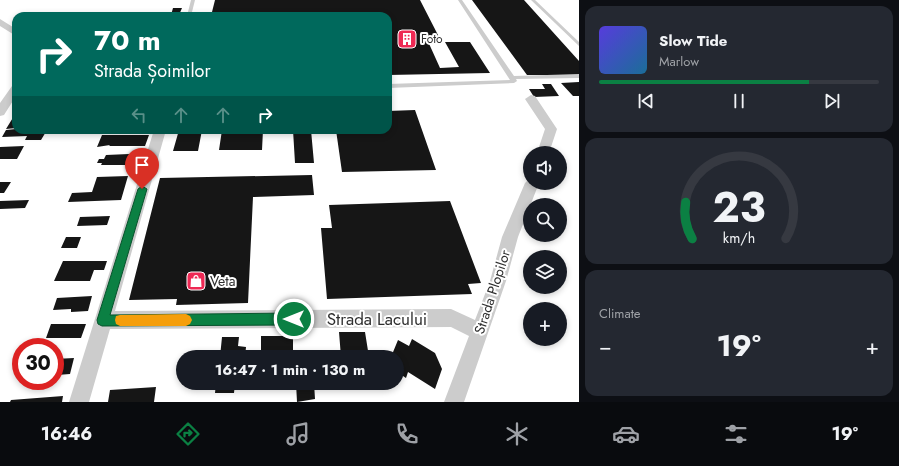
<!DOCTYPE html>
<meta charset="utf-8">
<style>
:root{--surface:#171b24;--page:#242831;--text:#f1f3f6;--muted:#9ea1a6;--line:#363941;--accent:#0b8043}
body{margin:0;font-family:Jost,sans-serif;background:var(--page);color:var(--text);height:100vh;display:flex;flex-direction:column;font-size:15px;white-space:nowrap}
*{box-sizing:border-box;margin:0}
p{font-size:13px;color:var(--muted)}
.icon{flex:none;width:22px;height:22px;fill:none;stroke:currentColor;stroke-width:2;stroke-linecap:round;stroke-linejoin:round}
.map{position:relative;flex:1;overflow:hidden}
.side{display:flex;flex-direction:column;gap:6px;padding:6px;background:#0d0f14;width:320px}
.side>*{flex:none}
.guide{position:absolute;left:12px;top:12px;width:380px;height:122px;border-radius:12px;box-shadow:0 2px 6px #0003;background:#00695c;color:#fff;overflow:hidden}
.controls{position:absolute;left:523px;top:146px;display:grid;gap:8px}
.controls a{display:grid;place-items:center;width:44px;height:44px;border-radius:50%;background:var(--surface);box-shadow:0 2px 6px #0003;font-size:20px}
.speed{position:absolute;left:12px;top:338px;display:flex;gap:8px;font-size:20px;font-weight:700;text-align:center}
.speed>*{display:grid;place-content:center;width:52px;height:52px;border-radius:50%;background:var(--surface);box-shadow:0 2px 6px #0003;line-height:1}
.speed .limit{border:6px solid #d22;background:#fff;color:#111}
.pin{position:absolute;display:grid;place-items:center;width:34px;height:34px;color:#fff;margin:-41px -17px;border-radius:50% 50% 50% 0;rotate:-45deg;box-shadow:0 0 4px #0007}
.pin .icon{rotate:45deg}
.me{position:absolute;width:44px;margin:-22px;rotate:270deg;stroke-linejoin:round;filter:drop-shadow(0 0 3px #0008)}
.turn{display:flex;align-items:center;gap:14px;height:84px;padding:0 16px;font-size:18px}
.turn .icon{width:52px;height:52px;stroke-width:2.5}
.turn b{display:block;font-size:28px;line-height:34px}
.lanes{display:flex;align-items:center;height:38px;padding:0 16px;background:#0003;justify-content:center;gap:20px;direction:ltr}
.lanes .off{opacity:.35}
.big{font-size:30px;font-weight:700;line-height:1.1}
.side .card{flex:1;display:flex;flex-direction:column;justify-content:center;gap:6px;min-width:0;padding:0 14px;border-radius:12px;background:var(--page)}
.side .dial{align-items:center;gap:0}
.dial svg{height:104px;overflow:visible;fill:none;stroke:var(--line);stroke-width:7;stroke-linecap:round;text-anchor:middle}
.dial text{fill:var(--text);stroke:none}
.song{display:flex;align-items:center;gap:12px}
.cover{width:48px;height:48px;border-radius:6px;background:linear-gradient(135deg,hsl(250 70% 55%),hsl(200 70% 35%))}
.played{height:4px;border-radius:2px;background:linear-gradient(90deg,var(--accent) 75%,var(--line) 75%)}
.keys{display:flex;justify-content:space-around;direction:ltr}
.heat{display:flex;justify-content:space-between;align-items:center;font-size:22px;direction:ltr}
.trip{position:absolute;left:176px;top:350px;width:228px;height:40px;border-radius:20px;background:var(--surface);box-shadow:0 2px 6px #0003;font-weight:700;line-height:40px;text-align:center}
.dock{display:flex;height:64px;justify-content:space-around;align-items:center;background:#090b0e;color:var(--muted)}
.dock .icon{width:28px;height:28px}
.dock .current{color:var(--accent)}
.dock b{font-size:18px;color:var(--text)}
main{display:flex;flex:1;min-height:0}
.map>svg:first-child{display:block}
.building{fill:#161616}
.lines{fill:none;stroke-linecap:round;stroke-linejoin:round}
.lane{fill:#ccc;fill-rule:evenodd}
.street{fill:#ccc;fill-rule:evenodd}
.route{fill:#0b8043;stroke:#07532c}
.slow{fill:#f59e0b}
.labels{text-anchor:middle;dominant-baseline:central;stroke-width:4;stroke-linejoin:round;paint-order:stroke}
.far-poi-label{font-size:12px;fill:#2f2f2f;stroke:#fff;text-anchor:start}
.poi-label{font-size:14px;fill:#2f2f2f;stroke:#fff;text-anchor:start}
.street-label{font-size:14px;fill:#2f2f2f;stroke:#fff}
.near-street-label{font-size:17px;fill:#2f2f2f;stroke:#fff}
</style>
<main>
<div class="map">
<svg width="579" height="402" viewBox="0 0 579 402">
<rect width="100%" height="100%" fill="#fff"/>
<path class="building" d="M215 0H420L439 37H426L440 68 459 67 445 42H470L490 73 388 75V16H211Z
M472 0H524L579 61V75H527Z
M173 8H182L179 15H171Z
M579 82V96H573L561 83Z
M542 84H551L559 96 534 97 529 89H545Z
M415 110 436 170 342 172 336 130H388V111Z
M14 116H16V128L6 129Z
M6 130 16 129 47 130 41 140H25L27 136 2 137Z
M179 130H202L198 151H173Z
M222 130H263L262 150H219Z
M293 130H311L314 163H295Z
M102 135H149L145 146H109L110 145 97 147Z
M24 146 17 159H0V147Z
M129 154 126 165H101L102 163H97L99 159H104L106 155Z
M312 175 314 195 253 197 248 303 176 305 177 299 129 300 160 178Z
M128 176 121 200 68 202 72 193 92 192 97 177Z
M0 182H11L4 193H0Z
M29 200 25 208 0 209V201Z
M450 201 481 283 468 284 472 294 327 299 321 228H332L329 205Z
M110 216 107 225 77 226 80 217Z
M66 237H81L77 248H61Z
M63 261H107L104 270H94L90 281H54Z
M92 296 88 311 71 312V309L53 310 57 298Z
M51 324H86L81 338H46Z
M339 332H365L369 357H341Z
M261 336H293V352H285V357H261Z
M222 337H239L238 346 246 347 245 357H220Z
M412 339 435 353 442 369 435 389 408 372 406 378 397 372V357H391L398 340 409 346Z
M74 358 70 374 57 375 55 379V359Z
M216 383H235L234 393H215Z
M296 383H314L315 399 297 402Z
M156 387 154 402H108L110 390Z
M63 396 62 402H10L11 400Z"/>
<g class="lines">
<path class="lane" d="M191 0H195L191 16H187Z
M458 0H462L514 76 579 74V78L516 79 517 81 514 83 388 88V84L510 80Z
M531 0H535L579 42V46Z"/>
<path class="street" d="M0 19 16 29V36L0 26Z
M16 85V96L4 115 0 116V103L12 86Z
M531 95 535 96 557 129 549 153H537L545 129 525 99Z
M154 130H166L115 311 451 309 475 320 490 281 502 237 525 183 530 178V183H539L518 237 506 281 464 402H444L469 336 451 327 110 329 89 402H69Z"/>
</g>
<path class="route" d="M142 186 147 189 110 315 294 313 298 315 300 319 298 323 294 325 102 326 98 324 97 320 138 189Z"/>
<path class="slow" d="M186 314 190 316 192 320 190 324 186 326H120L116 324 115 320 116 316 120 315Z"/>
<defs>
<symbol id="building-square" viewBox="-11 -11 22 22"><rect x="-9" y="-9" width="18" height="18" rx="4" fill="#ee2954" stroke="#fff"/><path d="M-4-6H4V6H1V3H-1V6H-4ZM-2.5-4.3h1.7v1.8h-1.7ZM.8-4.3h1.7v1.8H.8ZM-2.5-1h1.7V.8h-1.7ZM.8-1h1.7V.8H.8Z" fill="#fff"/></symbol>
<symbol id="shop-square" viewBox="-11 -11 22 22"><rect x="-9" y="-9" width="18" height="18" rx="4" fill="#ee2954" stroke="#fff"/><path d="M-5-2.5h2.3a2.7 3.5 0 0 1 5.4 0H5L5.5 6h-11ZM-1.5-2.5h3a1.5 2.3 0 0 0-3 0Z" fill="#fff"/></symbol>
</defs>
<g fill-rule="evenodd">
<use href="#building-square" x="396" y="28" width="22" height="22"/>
<use href="#shop-square" x="185" y="270" width="22" height="22"/>
</g>
<g class="labels">
<g class="far-poi-label">
<text x="421" y="39">Foto</text>
</g>
<g class="poi-label">
<text x="210" y="281">Veta</text>
</g>
<g class="street-label">
<text transform="translate(492 292) rotate(-72)">Strada Plopilor</text>
</g>
<g class="near-street-label">
<text x="377" y="319">Strada Lacului</text>
</g>
</g>
</svg>
<div class="controls">
<a><svg class="icon" aria-label="sound" viewBox="0 0 24 24"><path d="M4 9h4l5-4v14l-5-4H4zM17 9q2 3 0 6"/></svg></a>
<a><svg class="icon" aria-label="search" viewBox="0 0 24 24"><circle cx="10" cy="10" r="6"/><path d="M15 15l6 6"/></svg></a>
<a><svg class="icon" aria-label="layers" viewBox="0 0 24 24"><path d="M12 4l9 5-9 5-9-5zM3 14l9 5 9-5"/></svg></a>
<a>+</a>
</div>
<div class="speed"><div class="limit">30</div></div>
<div class="pin" style="left:142px;top:189px;background:#d93025"><svg class="icon" aria-label="arrive" viewBox="0 0 24 24"><path d="M6 21V4h12l-3 4 3 4H6"/></svg></div>
<svg class="me" style="left:294px;top:319px" viewBox="-20 -20 40 40"><circle r="17" fill="#0b8043" stroke="#fff" stroke-width="3"/><path d="M0-11L8 9 0 5-8 9z" fill="#fff"/></svg>
<div class="trip">16:47 · 1 min · 130 m</div>
<div class="guide">
<div class="turn"><svg class="icon" aria-label="right" viewBox="0 0 24 24"><path d="M7 20v-9h11M14 6l5 5-5 5"/></svg><div><b>70 m</b>Strada Șoimilor</div></div>
<div class="lanes"><svg class="icon off" aria-label="left" viewBox="0 0 24 24"><path d="M17 20v-9H6M10 6l-5 5 5 5"/></svg><svg class="icon off" aria-label="ahead" viewBox="0 0 24 24"><path d="M12 20V5M6 11l6-6 6 6"/></svg><svg class="icon off" aria-label="ahead" viewBox="0 0 24 24"><path d="M12 20V5M6 11l6-6 6 6"/></svg><svg class="icon" aria-label="right" viewBox="0 0 24 24"><path d="M7 20v-9h11M14 6l5 5-5 5"/></svg></div>
</div>
</div>
<section class="side">
<div class="card">
<div class="song"><i class="cover"></i><div><b>Slow Tide</b><p>Marlow</p></div></div>
<div class="played"></div>
<div class="keys"><svg class="icon" aria-label="previous" viewBox="0 0 24 24"><path d="M18 5L8 12l10 7zM5 5v14"/></svg><svg class="icon" aria-label="pause" viewBox="0 0 24 24"><path d="M8 5v14M16 5v14"/></svg><svg class="icon" aria-label="next" viewBox="0 0 24 24"><path d="M6 5l10 7-10 7zM19 5v14"/></svg></div>
</div>
<div class="card dial"><svg viewBox="0 0 100 80">
<path d="M14 69A42 42 0 1 1 86 69"/>
<path d="M14 69A42 42 0 0 1 9 41" stroke="#0b8043"/>
<text x="50" y="56" font-size="32" font-weight="700">23</text>
<text x="50" y="72" font-size="11">km/h</text>
</svg></div>
<div class="card"><p>Climate</p>
<div class="heat"><a>−</a><b class="big">19°</b><a>+</a></div>
</div>
</section>
</main>
<nav class="dock">
<b>16:46</b>
<svg class="icon current" aria-label="directions" viewBox="0 0 24 24"><path d="M12 3l9 9-9 9-9-9zM9 14v-3h6M13 9l2 2-2 2"/></svg>
<svg class="icon" aria-label="music" viewBox="0 0 24 24"><path d="M9 18V5l10-2v13"/><circle cx="6" cy="18" r="3"/><circle cx="16" cy="16" r="3"/></svg>
<svg class="icon" aria-label="phone" viewBox="0 0 24 24"><path d="M5 4h4l2 5-3 2q2 4 5 5l2-3 5 2v4C11 20 4 13 5 4z"/></svg>
<svg class="icon" aria-label="climate" viewBox="0 0 24 24"><path d="M12 3v18M4 7l16 10M4 17L20 7"/></svg>
<svg class="icon" aria-label="car" viewBox="0 0 24 24"><path d="M5 17H2v-5l4-1 3-4h7l3 4 3 1v5h-3M9 17h6M6 11h13"/><circle cx="7" cy="17" r="2"/><circle cx="17" cy="17" r="2"/></svg>
<svg class="icon" aria-label="filters" viewBox="0 0 24 24"><path d="M4 7h16M4 17h16"/><circle cx="9" cy="7" r="2"/><circle cx="15" cy="17" r="2"/></svg>
<b>19°</b>
</nav>
